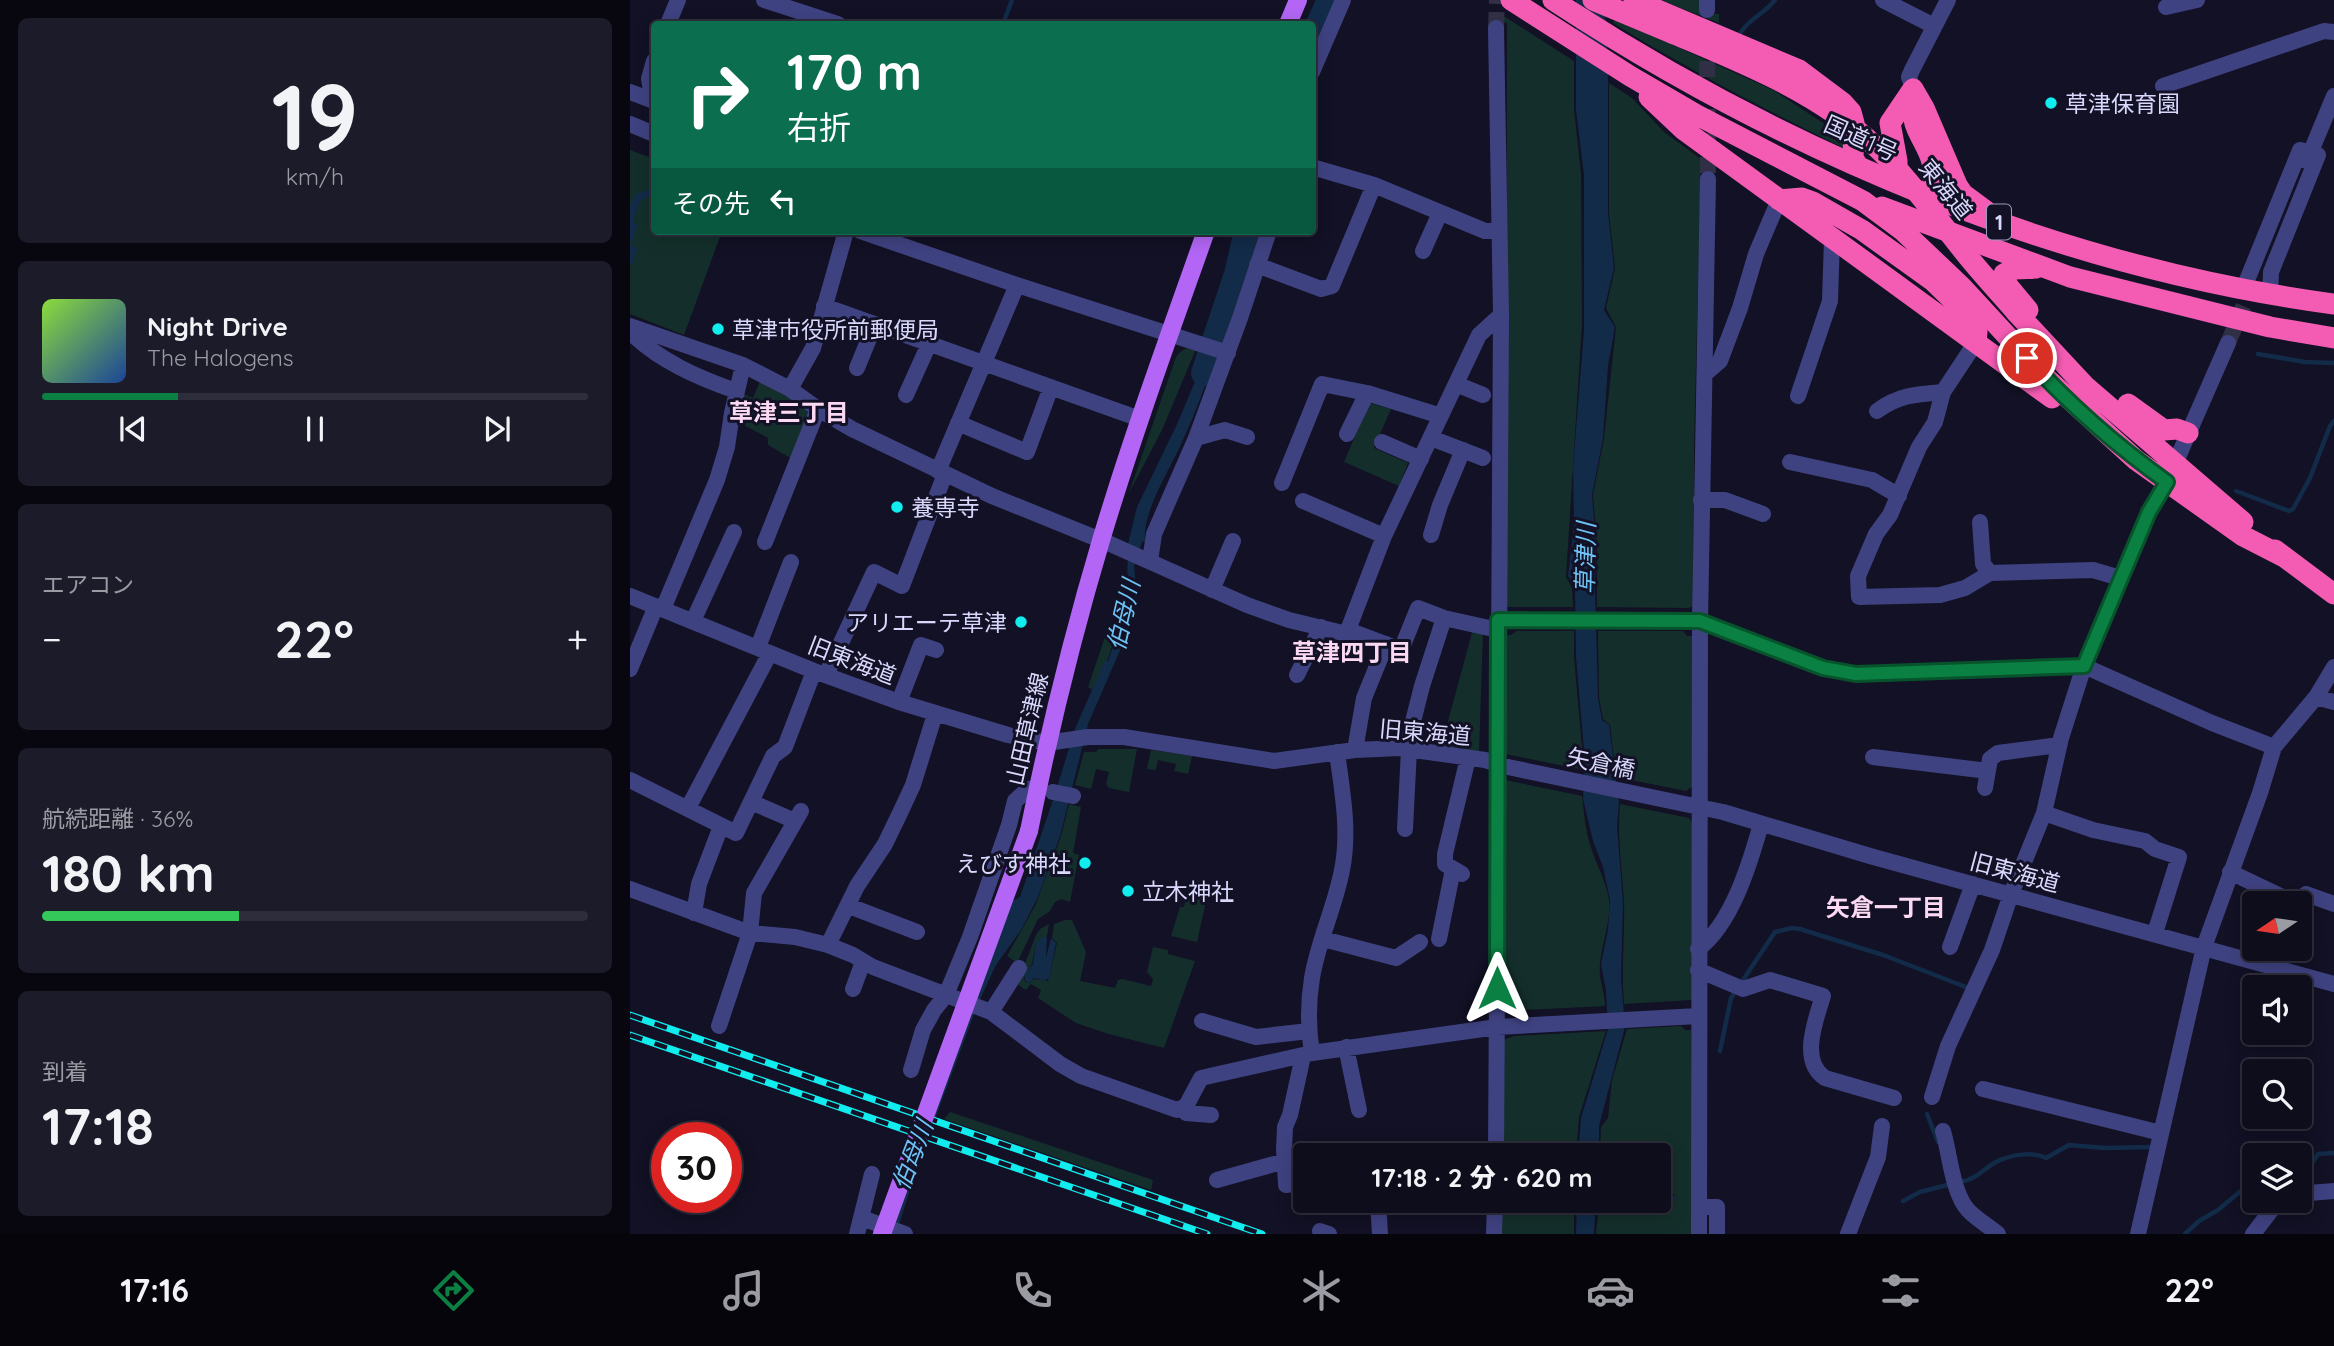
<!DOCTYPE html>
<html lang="ja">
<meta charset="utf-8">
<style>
:root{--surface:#0e0d1c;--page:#1c1b29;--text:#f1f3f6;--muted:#9b9ca3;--line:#2e2d3b;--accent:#0b8043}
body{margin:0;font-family:Quicksand,"Noto Sans JP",sans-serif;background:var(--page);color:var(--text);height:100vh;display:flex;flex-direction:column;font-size:26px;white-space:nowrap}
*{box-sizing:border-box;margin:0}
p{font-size:23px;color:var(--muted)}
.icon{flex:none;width:38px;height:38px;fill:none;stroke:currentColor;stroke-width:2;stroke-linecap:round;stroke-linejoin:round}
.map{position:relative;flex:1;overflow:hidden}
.panel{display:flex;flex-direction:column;gap:18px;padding:18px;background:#08070f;width:630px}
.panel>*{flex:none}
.top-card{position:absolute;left:21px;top:21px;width:665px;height:214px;border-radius:7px;box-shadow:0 4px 18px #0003,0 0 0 2px var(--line);background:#0b6e4f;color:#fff;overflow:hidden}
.needle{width:46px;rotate:257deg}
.tools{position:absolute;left:1612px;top:891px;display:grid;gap:14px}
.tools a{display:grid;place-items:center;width:70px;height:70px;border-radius:7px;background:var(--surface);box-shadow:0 4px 18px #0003,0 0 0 2px var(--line);font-size:35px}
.speed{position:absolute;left:21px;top:1122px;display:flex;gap:14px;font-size:35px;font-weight:700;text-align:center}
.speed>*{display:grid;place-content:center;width:91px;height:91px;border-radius:50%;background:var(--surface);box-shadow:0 4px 18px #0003,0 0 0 2px var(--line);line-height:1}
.speed .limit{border:10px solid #d22;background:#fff;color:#111}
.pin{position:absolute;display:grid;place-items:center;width:60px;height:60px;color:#fff;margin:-30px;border:4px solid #fff;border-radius:50%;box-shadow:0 2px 7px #0007}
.me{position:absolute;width:77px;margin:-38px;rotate:0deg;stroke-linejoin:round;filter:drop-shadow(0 0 5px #0008)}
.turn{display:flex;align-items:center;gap:24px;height:147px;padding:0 21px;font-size:32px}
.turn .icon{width:91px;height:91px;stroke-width:2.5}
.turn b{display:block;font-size:49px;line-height:60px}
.then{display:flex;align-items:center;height:66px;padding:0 21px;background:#0003;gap:14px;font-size:26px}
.big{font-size:52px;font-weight:800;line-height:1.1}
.panel .widget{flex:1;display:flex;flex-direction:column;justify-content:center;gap:10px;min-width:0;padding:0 24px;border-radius:10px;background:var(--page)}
.panel .dial{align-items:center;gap:0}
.dial b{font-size:91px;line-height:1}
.song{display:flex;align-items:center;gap:21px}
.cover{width:84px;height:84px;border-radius:10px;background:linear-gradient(135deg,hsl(90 70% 55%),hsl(220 70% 35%))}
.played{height:7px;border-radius:4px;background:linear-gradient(90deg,var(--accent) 25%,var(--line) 25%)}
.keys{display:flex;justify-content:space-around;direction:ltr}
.heat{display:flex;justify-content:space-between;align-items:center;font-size:38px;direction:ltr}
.charge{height:10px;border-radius:5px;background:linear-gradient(90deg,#34c759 36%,var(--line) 0)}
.trip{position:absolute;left:663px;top:1143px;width:378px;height:70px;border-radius:7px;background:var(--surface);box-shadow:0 4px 18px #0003,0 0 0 2px var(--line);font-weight:800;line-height:70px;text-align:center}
.tabs{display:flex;height:112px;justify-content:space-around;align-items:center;background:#06050b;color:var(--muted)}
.tabs .icon{width:49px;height:49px}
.tabs .active{color:var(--accent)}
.tabs b{font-size:32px;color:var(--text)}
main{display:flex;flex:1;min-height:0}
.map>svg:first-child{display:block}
.green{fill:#142f2b}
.water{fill:#122b48}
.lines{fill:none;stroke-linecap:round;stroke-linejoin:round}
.stream{stroke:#122b48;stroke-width:4.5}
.river{stroke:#122b48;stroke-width:26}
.minor-tunnel{stroke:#302f45;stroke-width:16;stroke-dasharray:16 8;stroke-linecap:butt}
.minor{stroke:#3f4281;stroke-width:16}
.major{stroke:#b366f5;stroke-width:18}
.highway{stroke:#f45bb2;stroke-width:21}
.rail-casing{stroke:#11ecef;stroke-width:7}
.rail{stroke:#121125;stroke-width:4.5;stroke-dasharray:13;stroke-linecap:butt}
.major-bridge{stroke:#b366f5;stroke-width:18}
.highway-bridge{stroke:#f45bb2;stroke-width:21}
.route-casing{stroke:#07532c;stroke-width:18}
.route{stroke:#0b8043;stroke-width:12}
.poi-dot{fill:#11ecef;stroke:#121125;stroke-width:2.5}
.labels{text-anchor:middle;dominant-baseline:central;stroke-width:6;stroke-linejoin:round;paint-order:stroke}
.shield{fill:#121125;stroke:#9d9cbc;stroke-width:2}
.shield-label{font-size:21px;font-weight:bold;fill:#d9d8fc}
.poi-label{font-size:23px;fill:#d9d8fc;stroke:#121125;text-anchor:start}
.street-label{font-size:23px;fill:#d9d8fc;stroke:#121125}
.neighbourhood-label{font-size:24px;font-weight:bold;fill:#fcd9f3;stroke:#121125}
.water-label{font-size:24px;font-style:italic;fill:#6dc2f5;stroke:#121125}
</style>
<main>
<section class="panel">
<div class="widget dial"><b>19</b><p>km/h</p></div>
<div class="widget">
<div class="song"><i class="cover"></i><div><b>Night Drive</b><p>The Halogens</p></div></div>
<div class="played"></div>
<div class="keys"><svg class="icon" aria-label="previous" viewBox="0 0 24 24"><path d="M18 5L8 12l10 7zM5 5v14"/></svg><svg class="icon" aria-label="pause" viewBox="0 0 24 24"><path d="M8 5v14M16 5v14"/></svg><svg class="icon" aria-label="next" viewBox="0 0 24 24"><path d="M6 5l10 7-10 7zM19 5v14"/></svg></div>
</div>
<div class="widget"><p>エアコン</p>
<div class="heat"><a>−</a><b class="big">22°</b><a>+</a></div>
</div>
<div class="widget"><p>航続距離 · 36%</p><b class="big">180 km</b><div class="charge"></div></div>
<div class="widget"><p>到着</p><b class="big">17:18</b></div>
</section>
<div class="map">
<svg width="1704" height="1234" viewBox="0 0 1704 1234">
<rect width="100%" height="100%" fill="#121125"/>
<path class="green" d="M1031 0H1072V14H1089V23Z
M869 13 944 61V109L951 174 952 323 936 577 942 588 943 607H876L877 23 863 21Z
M985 19 1143 90 1219 140 1214 148C1135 110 1058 69 983 23Z
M979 83 1002 98 1034 132 1071 159 1064 447V606L1058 608 967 607V546L963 495 974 438 986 327 976 308 985 268 979 214Z
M0 150 24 159V231H92L54 335 0 314Z
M557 348 566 349 532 430 499 493 546 357 550 352Z
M131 379 183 411 164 460 138 445V438L110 423 105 416 111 393 123 398Z
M739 403 761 409 744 448 778 463 769 486 714 462Z
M479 625 489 626 474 670 463 690 458 687Z
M843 629 853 631 849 753 811 747Z
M886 631H944V657L954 770 875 754 876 635H881Z
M968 631H1053L1057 636H1063V786L1056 791 986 777 980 725 973 719 969 698Z
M468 749H507L499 792 479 788 476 784 479 772 466 769 461 789 445 785 454 752H466Z
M521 750 562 756 558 774 544 771 546 764 528 760 526 770 517 769Z
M875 780 952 796C954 811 955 828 960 844 965 863 976 879 979 900 981 921 972 943 970 964 968 979 975 991 975 1006L873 1011Z
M439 804 451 807 443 853 449 855 440 902 431 899 425 902 420 911 408 919 387 963 377 956 405 906 431 836Z
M990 804 1059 818 1063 824 1062 1000 994 1004C991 970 995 936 994 901 992 868 987 837 990 804Z
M560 879 580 883 567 942 541 936 550 907H554Z
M435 920H442L456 952 450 981 485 988 488 980 492 979 521 986 523 979 517 972 523 947 538 950V954L565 961 534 1048 479 1034 446 1023 408 998 411 990 401 984 396 990 387 984 406 935 410 929 419 924 417 936 406 943 402 964 394 978 395 982 399 983 404 979 418 981 427 943 422 938 424 924Z
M1051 1026 1055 1030H1061L1063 1234H966L969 1204 976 1201 1045 1200 1044 1194 1029 1192V1155H970L971 1127 978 1118 982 1080 997 1029Z
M976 1031 949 1117 946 1155H872L873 1040 884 1036Z
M320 1112 523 1180 521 1190 314 1119Z
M872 1201H944V1234H871Z"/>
<path class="water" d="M946 0H973L976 23 978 81V213L984 268 974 310 985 327 978 366 973 438 962 495 966 546 965 586 968 698 972 720 979 725 989 803 987 826 993 903 991 978 995 1027 969 1126V1155H948L951 1118 978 1029 976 991 971 964 978 930 980 900 973 867 963 841 953 799 955 762 946 657 945 587 938 576 944 525 943 467 954 330V175L946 110Z
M24 188V193L9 202 3 223 8 225 1 245 7 248 3 264 0 263V206L6 194Z
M576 355 585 358C575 386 565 414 553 440 541 468 512 511 515 541L512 542 504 566 507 594 498 632 458 724 430 836 414 881 406 901 391 930 366 965 348 1004 290 1159 266 1234H245L369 908 390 897 424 797 445 729 474 662 478 661 492 620 497 591 498 544 507 507 548 422Z
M413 937H417L416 958 421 938 426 943 419 978 415 981 404 978 399 983 395 981V974L403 964 406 943Z
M947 1201H966L964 1234H946Z"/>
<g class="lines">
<path class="stream" d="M373 24 382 0
M1111 32C1120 18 1134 14 1145 0
M1628 354 1675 362 1704 363
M1606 491 1659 511 1663 509 1680 478 1700 426 1704 421
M1090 1051 1101 998 1145 932 1162 928 1170 929 1253 955 1341 989
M1297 1114 1308 1142
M1670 1181 1688 1154 1704 1153
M1330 1182C1350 1179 1356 1164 1373 1159 1385 1154 1405 1152 1416 1158L1439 1145 1475 1148 1520 1147
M1029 1198H1044
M1273 1201 1290 1192 1321 1184
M1555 1234 1569 1221 1588 1210 1624 1180"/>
<path class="river" d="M682 39 700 0
M574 373 607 274 617 231"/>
<path class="minor-tunnel" d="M866 28 867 0
M1077 37 1078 179
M1598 343 1624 281"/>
<path class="minor" d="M134 0 208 24
M1253 0 1304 26
M1536 7 1567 0
M1077 10V0
M38 24 48 0
M682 72 713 0
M1533 86 1694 31 1704 32
M1283 89 1279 77 1282 70 1318 0
M0 92 24 101
M23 101 19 79 24 61
M0 124 24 134
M1677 161 1704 96
M682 167 744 185 855 231H869
M230 231 387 285 598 353
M793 251 810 213
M627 265 691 289 702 286 744 185
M1613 290 1670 150 1688 155 1641 272 1640 296
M194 306 510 419
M0 326 113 365 160 389 188 409 222 429 362 496 478 543 617 605 659 620 717 634 718 630 771 650 788 608 814 618 859 628
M0 332C29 361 69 378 106 391
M227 368 245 324
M1075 374 1090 361 1110 308 1126 254 1149 200
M826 384 853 395
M160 389 183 348 216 231
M1313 392 1305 422 1289 447 1260 515 1246 534 1228 576 1229 597 1310 595 1335 588 1360 573 1463 570 1490 578
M276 395 299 344
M1168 396 1200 301 1202 239
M1247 411C1268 395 1287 394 1313 392L1346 342
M328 423 397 452 421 387
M717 434 737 393
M566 438 595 430 617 437
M801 438 853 458
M752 442 791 459
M1160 462 1242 480 1269 496
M308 471 387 285
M652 483 692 384 737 393 811 416
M1071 500H1095L1133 514
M673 501 754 536
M1350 522 1353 564 1360 573
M801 535 810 505 833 450
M135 542 188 409
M520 561 524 534 566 438 610 318 639 231
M582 590 603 541
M0 596 184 671 269 702 378 735 417 743 458 737H494L644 761 725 750 770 748 855 760 878 767 1093 812 1240 856 1704 984
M33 609 87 480 97 447 102 413 113 365
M868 620 1070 621 1193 668 1225 674 1454 666 1582 723 1644 747
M63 621 104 532
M718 630 754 536 849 335 871 315
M128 647 161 562
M0 669 26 606
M196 675 244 572 272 586 315 474
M667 675 691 627
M1686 697 1704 702
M269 702 291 645 306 650
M776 749 792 686 814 618
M725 750 734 698 756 644
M1243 757 1358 771
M0 780 106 833 143 756 155 747 184 671
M1355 788 1360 759 1368 753 1429 745
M423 792 443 796
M121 802 165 821
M58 808 140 653
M1414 813 1463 830 1515 841 1525 849 1549 857 1525 933
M775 829 779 749
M1600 872 1665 903
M832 874 815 864V854L838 758
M0 889 120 933 165 937 198 945 223 955 243 967 361 1012 430 1064 451 1076 547 1110 556 1106 571 1078 682 1053 867 1027 1068 1016
M1670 905 1676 894 1704 904
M219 906 287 932
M64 913 69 884 91 826
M693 939 766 958 790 942
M809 939 823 869
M198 945 227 886 255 844 270 813 283 785 305 714
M1320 947 1343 884
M1068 949C1102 924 1120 863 1131 824
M1068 970 1113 989 1140 980 1193 996C1186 1019 1169 1061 1195 1078L1264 1098
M223 989 233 962
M361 1012 389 968
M572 1021 626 1037 679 1031
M89 1026 120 933 124 893 171 811
M716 1047 729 1110
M682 1053C678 1029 678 1003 682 978 688 941 705 907 712 870 720 831 712 791 707 752
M673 1056 660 1115 655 1127 654 1149 656 1185 676 1182
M281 1070 293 1030 304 1010 316 995 340 937 379 825 385 801 398 789 408 788
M1353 1089 1531 1133
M1302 1097 1318 1046 1362 950 1381 894 1414 813 1431 738 1454 666 1519 512 1537 482 1598 343
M552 1108 556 1113 581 1115
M1313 1131C1320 1154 1322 1192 1338 1210 1346 1219 1359 1226 1368 1234
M866 1155 871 315 866 28
M587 1180 655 1161
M1670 1191 1679 1193 1704 1191
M748 1200 750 1234
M1069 1207H1087V1234
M232 1218 275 1234
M690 1231 699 1234
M227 1234 242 1174
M864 1234 865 1200
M1069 1234 1070 621 1078 179
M1218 1234 1248 1157 1252 1126
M1508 1234 1574 947 1630 793 1644 747 1686 697 1704 667
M1623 1234 1649 1200"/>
<path class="major" d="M658 24 668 0
M399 831C419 732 443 634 472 537 503 434 540 333 576 231"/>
<path class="highway" d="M881 0 1000 76 1067 115 1233 201 1272 230 1332 287 1414 376 1506 460 1613 536 1654 557
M923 0C1156 153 1427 267 1704 304
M963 0 1042 33
M1004 0 1169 70 1213 103 1221 112 1224 123 1223 158 1228 166
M1283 89 1294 108 1327 185 1333 194 1356 211
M1283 95C1282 107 1282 118 1287 129 1296 149 1307 161 1302 183
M1019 97 1054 130 1422 398
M1264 176 1267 174V161L1260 123 1283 89
M1149 200 1172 198 1183 202 1232 230 1303 281 1342 319 1347 332 1346 342
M1252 207 1440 277 1640 327 1704 338
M1398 310 1378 286 1374 274 1384 269 1407 268
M1386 312 1455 386 1613 522
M1498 404 1534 430 1547 429 1558 433
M1645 550 1704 594"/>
<defs>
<path id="rail" d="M0 1015 632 1234
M0 1035 577 1234"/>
</defs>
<use href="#rail" class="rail-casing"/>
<use href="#rail" class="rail"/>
<path class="major-bridge" d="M252 1234 399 831"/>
<path class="highway-bridge" d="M1042 33C1113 63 1188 92 1245 146 1277 176 1303 213 1331 248 1348 270 1368 291 1386 312"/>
</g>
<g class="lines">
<defs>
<path id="route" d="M867 988 868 620 1070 621 1193 668 1226 674 1454 666 1519 512 1537 482C1487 446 1439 404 1397 358"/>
</defs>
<use href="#route" class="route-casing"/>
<use href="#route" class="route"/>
</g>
<g class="poi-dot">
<circle cx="1421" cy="103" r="7"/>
<circle cx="88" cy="329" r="7"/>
<circle cx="267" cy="507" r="7"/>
<circle cx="391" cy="622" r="7"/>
<circle cx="455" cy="863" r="7"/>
<circle cx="498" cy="891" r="7"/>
</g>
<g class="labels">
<rect class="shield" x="1357" y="204.5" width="24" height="35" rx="5"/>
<g class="shield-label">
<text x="1369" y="222">1</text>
</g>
<g class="poi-label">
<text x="1435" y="103">草津保育園</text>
<text x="102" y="329">草津市役所前郵便局</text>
<text x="281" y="507">養専寺</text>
<text x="377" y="622" text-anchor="end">アリエーテ草津</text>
<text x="441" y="863" text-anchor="end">えびす神社</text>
<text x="512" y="891">立木神社</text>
</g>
<g class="street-label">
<text transform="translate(1231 138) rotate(24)">国道1号</text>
<text transform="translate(1316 189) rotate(51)">東海道</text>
<text transform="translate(222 660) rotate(21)">旧東海道</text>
<text transform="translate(397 729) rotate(-77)">山田草津線</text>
<text transform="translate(795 732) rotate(5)">旧東海道</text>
<text transform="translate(971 763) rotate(12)">矢倉橋</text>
<text transform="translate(1385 872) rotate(15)">旧東海道</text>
</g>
<g class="neighbourhood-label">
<text x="159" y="412">草津三丁目</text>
<text x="722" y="652">草津四丁目</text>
<text x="1256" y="907">矢倉一丁目</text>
</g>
<g class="water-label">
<text transform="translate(955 558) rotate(-89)">草津川</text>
<text transform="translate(493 615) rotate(-77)">伯母川</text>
<text transform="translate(282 1155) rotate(-69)">伯母川</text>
</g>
</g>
</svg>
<div class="tools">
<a><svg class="needle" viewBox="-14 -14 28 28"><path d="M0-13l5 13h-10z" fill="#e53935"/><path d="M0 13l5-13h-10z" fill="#9b9ca3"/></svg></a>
<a><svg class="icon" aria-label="sound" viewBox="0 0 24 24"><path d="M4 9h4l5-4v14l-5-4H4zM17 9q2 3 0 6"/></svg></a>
<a><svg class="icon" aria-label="search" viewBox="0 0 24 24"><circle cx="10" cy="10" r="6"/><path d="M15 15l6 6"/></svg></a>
<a><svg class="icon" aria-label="layers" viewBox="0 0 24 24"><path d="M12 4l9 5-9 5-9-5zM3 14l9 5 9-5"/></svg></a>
</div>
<div class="speed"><div class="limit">30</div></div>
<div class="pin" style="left:1397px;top:358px;background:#d93025"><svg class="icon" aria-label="arrive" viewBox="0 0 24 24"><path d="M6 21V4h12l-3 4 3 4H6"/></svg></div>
<svg class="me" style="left:867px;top:988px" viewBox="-20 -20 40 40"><path d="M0-17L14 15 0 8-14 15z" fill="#0b8043" stroke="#fff" stroke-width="4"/></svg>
<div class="trip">17:18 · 2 分 · 620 m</div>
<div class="top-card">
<div class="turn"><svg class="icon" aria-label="right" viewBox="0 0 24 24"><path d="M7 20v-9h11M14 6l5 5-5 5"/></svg><div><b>170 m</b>右折</div></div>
<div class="then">その先<svg class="icon" aria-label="left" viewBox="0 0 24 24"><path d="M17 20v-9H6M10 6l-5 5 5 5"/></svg></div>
</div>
</div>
</main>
<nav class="tabs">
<b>17:16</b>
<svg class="icon active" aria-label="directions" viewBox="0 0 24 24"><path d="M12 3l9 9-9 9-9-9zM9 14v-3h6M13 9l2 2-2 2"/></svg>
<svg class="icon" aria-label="music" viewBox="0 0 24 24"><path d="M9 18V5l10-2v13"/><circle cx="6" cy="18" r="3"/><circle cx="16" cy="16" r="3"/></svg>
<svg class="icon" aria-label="phone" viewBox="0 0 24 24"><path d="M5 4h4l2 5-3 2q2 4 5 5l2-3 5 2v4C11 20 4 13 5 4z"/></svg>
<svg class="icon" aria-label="climate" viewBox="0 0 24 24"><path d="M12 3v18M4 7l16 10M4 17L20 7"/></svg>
<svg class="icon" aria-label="car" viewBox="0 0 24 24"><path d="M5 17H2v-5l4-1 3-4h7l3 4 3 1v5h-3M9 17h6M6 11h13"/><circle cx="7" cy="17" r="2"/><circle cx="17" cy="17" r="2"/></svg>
<svg class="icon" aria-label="filters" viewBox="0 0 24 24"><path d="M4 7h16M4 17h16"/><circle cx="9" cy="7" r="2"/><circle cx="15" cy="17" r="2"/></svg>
<b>22°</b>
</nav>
